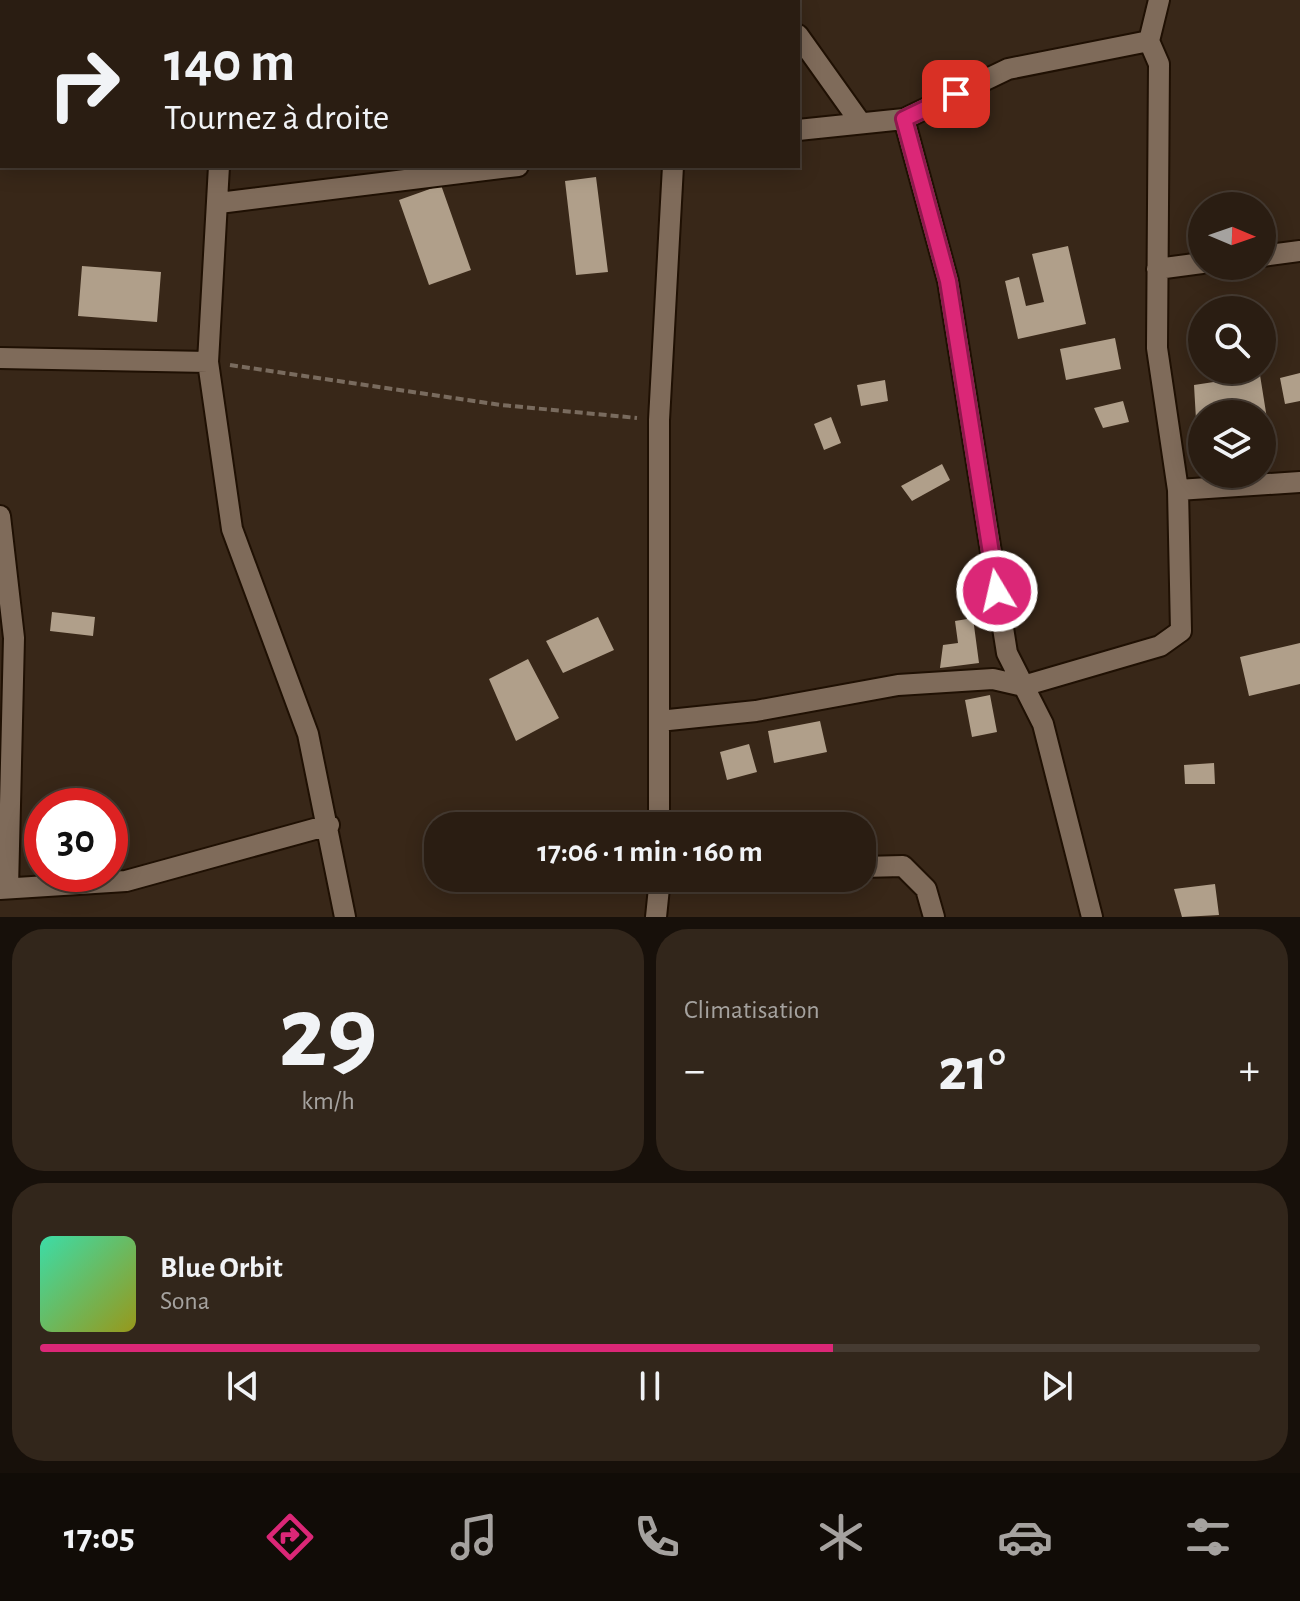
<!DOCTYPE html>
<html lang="fr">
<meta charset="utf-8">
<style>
:root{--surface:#2a1d12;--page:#32261b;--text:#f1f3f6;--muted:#a5a29f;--line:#463b32;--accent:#db2777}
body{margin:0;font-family:"Alegreya Sans",sans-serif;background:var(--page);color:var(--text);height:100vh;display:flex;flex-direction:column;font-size:30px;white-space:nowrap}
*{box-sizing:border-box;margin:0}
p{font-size:26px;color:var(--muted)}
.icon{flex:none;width:44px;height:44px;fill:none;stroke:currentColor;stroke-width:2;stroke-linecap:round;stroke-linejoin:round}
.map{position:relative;height:917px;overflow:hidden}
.sheet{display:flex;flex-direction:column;gap:12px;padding:12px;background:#17100a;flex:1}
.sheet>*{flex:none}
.top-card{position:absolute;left:0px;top:0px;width:800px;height:168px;box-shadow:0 4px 20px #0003,0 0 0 2px var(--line);background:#2a1d12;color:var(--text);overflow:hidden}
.needle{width:52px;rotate:92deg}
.buttons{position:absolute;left:1188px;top:192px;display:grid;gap:16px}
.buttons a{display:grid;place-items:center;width:88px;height:88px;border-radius:50%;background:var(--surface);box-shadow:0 4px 20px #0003,0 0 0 2px var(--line);font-size:40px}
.speed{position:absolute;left:24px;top:788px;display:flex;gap:16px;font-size:40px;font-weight:700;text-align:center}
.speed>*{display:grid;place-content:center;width:104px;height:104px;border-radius:50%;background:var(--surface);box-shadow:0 4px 20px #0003,0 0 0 2px var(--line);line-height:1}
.speed .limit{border:12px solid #d22;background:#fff;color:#111}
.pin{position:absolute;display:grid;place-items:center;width:68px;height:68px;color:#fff;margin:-34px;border-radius:16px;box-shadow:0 4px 12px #0006}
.me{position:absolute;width:88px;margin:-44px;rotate:351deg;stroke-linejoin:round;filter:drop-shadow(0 0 6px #0008)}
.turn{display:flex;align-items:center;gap:28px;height:168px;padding:0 32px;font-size:36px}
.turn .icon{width:104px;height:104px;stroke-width:2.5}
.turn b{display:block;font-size:56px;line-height:68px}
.big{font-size:60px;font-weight:700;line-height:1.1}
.sheet .widget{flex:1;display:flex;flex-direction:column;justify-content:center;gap:12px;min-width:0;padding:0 28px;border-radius:32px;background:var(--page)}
.sheet .dial{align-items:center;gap:0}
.dial b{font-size:104px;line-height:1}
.song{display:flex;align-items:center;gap:24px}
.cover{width:96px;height:96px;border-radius:12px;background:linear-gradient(135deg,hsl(160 70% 55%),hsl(60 70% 35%))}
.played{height:8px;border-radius:4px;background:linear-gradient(90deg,var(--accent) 65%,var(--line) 65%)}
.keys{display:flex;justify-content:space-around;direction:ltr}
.heat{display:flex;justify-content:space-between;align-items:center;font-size:44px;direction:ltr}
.sheet .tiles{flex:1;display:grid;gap:12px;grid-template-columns:1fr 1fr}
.widget:last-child{grid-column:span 2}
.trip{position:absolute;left:424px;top:812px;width:452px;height:80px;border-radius:32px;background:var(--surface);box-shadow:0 4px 20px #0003,0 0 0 2px var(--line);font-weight:700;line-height:80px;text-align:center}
.tab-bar{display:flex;height:128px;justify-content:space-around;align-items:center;background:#110c07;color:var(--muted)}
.tab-bar .icon{width:56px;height:56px}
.tab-bar .active{color:var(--accent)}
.tab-bar b{font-size:36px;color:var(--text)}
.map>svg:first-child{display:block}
.building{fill:#b09f8a}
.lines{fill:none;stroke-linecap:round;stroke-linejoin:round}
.street-casing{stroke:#1f1003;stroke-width:24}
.path{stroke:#796b5e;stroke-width:4;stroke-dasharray:8 4;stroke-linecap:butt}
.street{stroke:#7f6b5a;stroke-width:20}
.route-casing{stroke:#8e194d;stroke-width:20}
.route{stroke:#db2777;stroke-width:14}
</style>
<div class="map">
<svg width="1300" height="917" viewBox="0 0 1300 917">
<rect width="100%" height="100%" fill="#382718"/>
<path class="building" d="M596 177 608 272 576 275 565 181Z
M441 185 471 270 429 285 399 200Z
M1068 246 1086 324 1018 339 1005 281 1019 277 1026 306 1044 302 1032 254Z
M82 266 161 272 157 322 78 316Z
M1115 338 1121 369 1066 380 1060 349Z
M1300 373V401L1285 404 1280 378Z
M1260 375 1268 425 1262 426V414H1202V436L1197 437 1194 385Z
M885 380 888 401 861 406 857 385Z
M1123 401 1129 422 1103 428 1094 408Z
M831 417 841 443 824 450 814 424Z
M942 464 950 480 912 501 901 486Z
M52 612 95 617 93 636 50 631Z
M598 617 614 650 563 673 546 641Z
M973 618 979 663 940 668 943 645 958 643 955 621Z
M1300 643V684L1249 696 1240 657Z
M528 659 559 718 516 741 489 679Z
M990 695 997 732 972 737 965 700Z
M820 721 827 752 774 763 768 731Z
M749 744 757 772 727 780 720 752Z
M1214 763 1215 784H1185L1184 765Z
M842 815 843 826H800L799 818Z
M1215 884 1219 915 1182 917 1174 889Z"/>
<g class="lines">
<defs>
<path id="street" d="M773 0 775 2
M223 2V0
M798 35 860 122
M904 119 948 281 1007 653 1043 724 1092 917
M798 130 904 119 1008 69 1149 41
M219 166 208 362 232 529 308 734 345 917
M219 203 518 166
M1262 256 1300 251
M1157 269 1202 263
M0 358 208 362
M1178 490 1300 482
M0 516 14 638 8 888
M659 721 756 711 898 685 993 679 1023 686 1160 646 1181 631 1178 490 1157 348 1159 64 1149 41 1159 0
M659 826V420L673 166
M862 867 903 866 926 889 934 917
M0 889 126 881 329 825
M656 917 660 878"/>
</defs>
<use href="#street" class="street-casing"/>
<path class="path" d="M230 365 501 405 637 418"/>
<use href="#street" class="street"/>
</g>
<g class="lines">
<defs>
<path id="route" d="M956 94 904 119 948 281 997 591"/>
</defs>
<use href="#route" class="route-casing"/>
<use href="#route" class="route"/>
</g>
</svg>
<div class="buttons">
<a><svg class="needle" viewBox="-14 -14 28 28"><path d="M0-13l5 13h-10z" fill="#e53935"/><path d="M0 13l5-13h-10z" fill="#a5a29f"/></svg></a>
<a><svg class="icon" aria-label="search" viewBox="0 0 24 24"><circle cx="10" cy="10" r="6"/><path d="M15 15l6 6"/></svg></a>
<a><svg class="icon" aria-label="layers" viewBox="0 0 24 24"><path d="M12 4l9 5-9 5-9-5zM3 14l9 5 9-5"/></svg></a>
</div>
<div class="speed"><div class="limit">30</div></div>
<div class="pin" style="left:956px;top:94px;background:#d93025"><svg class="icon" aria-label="arrive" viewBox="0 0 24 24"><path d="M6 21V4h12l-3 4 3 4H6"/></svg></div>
<svg class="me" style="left:997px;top:591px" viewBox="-20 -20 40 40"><circle r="17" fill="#db2777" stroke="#fff" stroke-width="3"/><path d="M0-11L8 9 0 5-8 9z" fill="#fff"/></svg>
<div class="trip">17:06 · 1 min · 160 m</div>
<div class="top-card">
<div class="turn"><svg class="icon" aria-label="right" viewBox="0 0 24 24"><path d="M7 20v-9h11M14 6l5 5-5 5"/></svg><div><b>140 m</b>Tournez à droite</div></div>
</div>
</div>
<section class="sheet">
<div class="tiles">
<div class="widget dial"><b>29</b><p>km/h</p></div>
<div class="widget"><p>Climatisation</p>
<div class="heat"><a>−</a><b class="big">21°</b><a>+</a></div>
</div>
<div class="widget">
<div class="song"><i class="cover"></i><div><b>Blue Orbit</b><p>Sona</p></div></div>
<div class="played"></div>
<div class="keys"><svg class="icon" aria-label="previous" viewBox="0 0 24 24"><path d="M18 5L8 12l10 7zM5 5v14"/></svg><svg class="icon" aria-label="pause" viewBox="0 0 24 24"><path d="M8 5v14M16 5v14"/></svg><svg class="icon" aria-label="next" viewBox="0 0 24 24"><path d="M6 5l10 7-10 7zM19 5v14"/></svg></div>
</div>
</div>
</section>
<nav class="tab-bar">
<b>17:05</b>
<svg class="icon active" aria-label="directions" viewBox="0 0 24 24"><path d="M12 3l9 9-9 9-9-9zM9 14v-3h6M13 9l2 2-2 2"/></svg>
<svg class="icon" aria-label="music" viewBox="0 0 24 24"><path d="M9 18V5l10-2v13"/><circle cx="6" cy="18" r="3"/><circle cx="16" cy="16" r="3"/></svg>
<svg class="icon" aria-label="phone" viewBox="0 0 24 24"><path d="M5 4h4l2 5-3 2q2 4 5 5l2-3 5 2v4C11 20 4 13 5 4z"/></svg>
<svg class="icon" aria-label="climate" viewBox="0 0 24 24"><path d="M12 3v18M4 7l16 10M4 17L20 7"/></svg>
<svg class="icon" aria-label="car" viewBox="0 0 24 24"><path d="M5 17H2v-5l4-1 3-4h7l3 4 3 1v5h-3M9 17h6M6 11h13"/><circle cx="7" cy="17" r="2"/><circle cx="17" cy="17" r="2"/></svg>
<svg class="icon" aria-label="filters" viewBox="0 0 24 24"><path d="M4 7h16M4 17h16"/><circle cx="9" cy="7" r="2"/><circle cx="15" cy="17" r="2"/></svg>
</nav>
